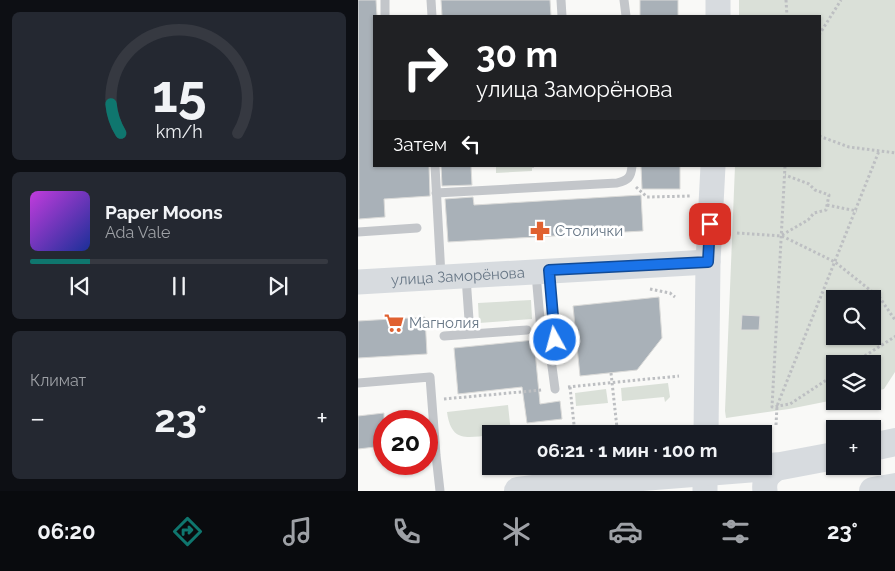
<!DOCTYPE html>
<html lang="ru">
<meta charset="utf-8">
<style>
:root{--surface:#171b24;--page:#242831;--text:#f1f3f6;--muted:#9ea1a6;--line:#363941;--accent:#0f766e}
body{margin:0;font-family:Raleway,sans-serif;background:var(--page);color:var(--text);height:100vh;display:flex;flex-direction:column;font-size:19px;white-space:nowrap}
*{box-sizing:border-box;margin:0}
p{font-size:16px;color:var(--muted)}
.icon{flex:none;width:28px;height:28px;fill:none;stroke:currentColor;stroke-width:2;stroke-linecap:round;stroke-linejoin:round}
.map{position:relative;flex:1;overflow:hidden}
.sheet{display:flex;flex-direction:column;gap:12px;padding:12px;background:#0d0f14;width:358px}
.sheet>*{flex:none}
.banner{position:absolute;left:15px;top:15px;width:448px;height:152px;border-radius:0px;box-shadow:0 1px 4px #0004;background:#202124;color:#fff;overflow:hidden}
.fabs{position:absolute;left:468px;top:290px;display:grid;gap:10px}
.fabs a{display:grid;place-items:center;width:55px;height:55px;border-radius:0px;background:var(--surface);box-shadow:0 1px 4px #0004;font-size:25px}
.speed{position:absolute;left:15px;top:410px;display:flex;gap:10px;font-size:25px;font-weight:700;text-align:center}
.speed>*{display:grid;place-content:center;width:65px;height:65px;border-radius:50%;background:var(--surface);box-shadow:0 1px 4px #0004;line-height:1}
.speed .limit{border:8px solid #d22;background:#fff;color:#111}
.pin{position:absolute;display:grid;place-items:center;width:42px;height:42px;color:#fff;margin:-21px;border-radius:10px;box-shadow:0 2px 8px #0006}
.me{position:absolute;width:55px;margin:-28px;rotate:353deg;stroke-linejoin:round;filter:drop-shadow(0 0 4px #0008)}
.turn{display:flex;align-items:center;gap:18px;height:105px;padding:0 20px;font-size:22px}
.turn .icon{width:65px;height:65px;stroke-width:2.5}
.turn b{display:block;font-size:35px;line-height:42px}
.then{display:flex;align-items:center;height:48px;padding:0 20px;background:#0003;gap:10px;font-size:19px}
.big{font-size:38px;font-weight:700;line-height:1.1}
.sheet .card{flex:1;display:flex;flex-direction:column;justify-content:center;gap:8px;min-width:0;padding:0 18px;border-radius:8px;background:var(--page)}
.sheet .dial{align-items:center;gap:0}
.dial svg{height:130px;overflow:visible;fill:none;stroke:var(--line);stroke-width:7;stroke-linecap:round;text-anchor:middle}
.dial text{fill:var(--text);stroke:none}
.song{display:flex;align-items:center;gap:15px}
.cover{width:60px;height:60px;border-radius:8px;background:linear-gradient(135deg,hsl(290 70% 55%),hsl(230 70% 35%))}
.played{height:5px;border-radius:2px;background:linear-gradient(90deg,var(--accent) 20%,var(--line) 20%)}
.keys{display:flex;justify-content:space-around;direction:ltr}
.heat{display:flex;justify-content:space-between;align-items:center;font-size:28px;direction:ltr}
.trip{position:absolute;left:124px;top:425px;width:290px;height:50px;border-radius:0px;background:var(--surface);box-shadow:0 1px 4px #0004;font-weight:700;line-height:50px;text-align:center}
.tab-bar{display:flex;height:80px;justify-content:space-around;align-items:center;background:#090b0e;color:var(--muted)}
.tab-bar .icon{width:35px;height:35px}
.tab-bar .current{color:var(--accent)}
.tab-bar b{font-size:22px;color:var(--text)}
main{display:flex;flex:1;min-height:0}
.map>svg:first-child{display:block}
.green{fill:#dae0d8;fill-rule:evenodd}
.building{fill:#a9b1b8;stroke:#dbdbd9}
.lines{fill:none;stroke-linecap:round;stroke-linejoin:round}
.path{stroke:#bdbfc2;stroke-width:3;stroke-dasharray:2.5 2.5;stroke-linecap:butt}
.lane{stroke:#c3c6ca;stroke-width:9}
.secondary{stroke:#d7dbdf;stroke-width:25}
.primary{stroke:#d7dbdf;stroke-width:28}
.route-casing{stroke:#114b97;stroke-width:12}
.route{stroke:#1a73e8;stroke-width:9}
.labels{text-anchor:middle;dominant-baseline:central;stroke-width:5;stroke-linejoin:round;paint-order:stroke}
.poi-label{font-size:15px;fill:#697887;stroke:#fff;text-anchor:start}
.street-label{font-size:15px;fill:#697887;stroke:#fff}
</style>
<main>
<section class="sheet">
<div class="card dial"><svg viewBox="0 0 100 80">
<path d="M14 69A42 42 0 1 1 86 69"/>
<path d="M14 69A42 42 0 0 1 8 51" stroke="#0f766e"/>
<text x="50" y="56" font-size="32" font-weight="700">15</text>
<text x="50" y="72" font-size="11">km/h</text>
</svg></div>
<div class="card">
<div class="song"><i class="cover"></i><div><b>Paper Moons</b><p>Ada Vale</p></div></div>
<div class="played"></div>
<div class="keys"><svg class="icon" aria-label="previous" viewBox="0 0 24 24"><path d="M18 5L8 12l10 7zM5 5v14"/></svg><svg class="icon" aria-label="pause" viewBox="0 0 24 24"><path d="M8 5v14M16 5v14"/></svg><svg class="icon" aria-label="next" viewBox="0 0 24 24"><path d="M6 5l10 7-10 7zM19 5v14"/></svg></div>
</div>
<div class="card"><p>Климат</p>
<div class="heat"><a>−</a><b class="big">23°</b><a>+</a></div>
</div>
</section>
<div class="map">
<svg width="538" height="491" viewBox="0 0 538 491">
<rect width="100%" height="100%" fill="#f9f9f7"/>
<path class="green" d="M381 0H537V372L526 389 514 392V364H476V400L431 409 368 418 367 411 377 166H461V16H381ZM476 299H514V336H476Z
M138 166H174V171L138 173Z
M173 300 174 319 121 323 120 303Z
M310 383 312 397 307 402 306 397 264 401 263 388Z
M248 389 250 403 218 406 217 393Z
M150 405 153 433 132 434V435C108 438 93 442 89 412Z"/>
<path class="building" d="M0 0H18L19 16H16V166H71L72 196 26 199 27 217 1 219Z
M83 0H192L193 16H84Z
M282 0H320V16H282Z
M83 166H113L114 185 84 186Z
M283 166H322V189H284Z
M283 195 285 231 90 242 87 199 115 197 116 205Z
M301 297 304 338 279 370 222 376 215 306Z
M384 315 402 316 401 330H383Z
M67 317 69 354 0 358V321Z
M176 340 182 404 202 401 204 419 169 423 164 387 100 394 96 348Z
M26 413V446L0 449V416Z"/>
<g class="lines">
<path class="path" d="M428 0 429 16
M461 35 483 0
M461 136 491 147 538 153
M174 166H176
M427 166 414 407 432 404 476 375
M278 187 289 197 334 196
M469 205 499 211
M379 233 424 236 477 262 522 298 537 320
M424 235 450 220 456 213 468 210 471 195 457 190 451 184 427 175
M292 289 312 293 317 297
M494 364 538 336
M253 373 259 428
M210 387 321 376
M212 387 217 434
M86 399 184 390
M418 425 419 406 521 151"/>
<path class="lane" d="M27 0V16
M73 0 74 16
M203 0 204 16
M266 0 268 16
M77 166 83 276
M78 193 259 183C270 180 273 178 274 166
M0 232 59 228
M191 273 197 340 204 348 211 350
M178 274 184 342 193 359 197 389
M108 277 112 334
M86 336 169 330
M0 383 72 377 78 455 82 491"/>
<g class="secondary">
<path d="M360 16V0"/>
<path id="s1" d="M0 282 350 262"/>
<path d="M348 434 350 262 355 166"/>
<path d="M347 491V466"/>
<path d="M407 491C405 478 412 472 423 466"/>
</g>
<path class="primary" d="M514 447 538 442
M160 491 247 480 423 466 476 456
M515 491 538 487"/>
</g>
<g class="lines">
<defs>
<path id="route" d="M197 340 191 270 350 262 352 224"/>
</defs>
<use href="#route" class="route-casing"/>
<use href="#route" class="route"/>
</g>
<defs>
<symbol id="pharmacy-bare" viewBox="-9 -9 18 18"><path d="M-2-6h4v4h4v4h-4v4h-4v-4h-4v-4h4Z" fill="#e06130" stroke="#fff" stroke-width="2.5" paint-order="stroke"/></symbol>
<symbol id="supermarket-bare" viewBox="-9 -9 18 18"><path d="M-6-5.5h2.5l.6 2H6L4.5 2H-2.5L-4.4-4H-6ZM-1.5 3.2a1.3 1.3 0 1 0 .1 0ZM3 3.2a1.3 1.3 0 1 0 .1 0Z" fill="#e06130" stroke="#fff" stroke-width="2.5" paint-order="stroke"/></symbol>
</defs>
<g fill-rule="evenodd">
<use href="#pharmacy-bare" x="168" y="217" width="28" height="28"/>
<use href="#supermarket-bare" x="22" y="309" width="28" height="28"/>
</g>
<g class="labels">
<g class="poi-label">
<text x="197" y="231">Столички</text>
<text x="51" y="323">Магнолия</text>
</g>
<g class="street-label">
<text stroke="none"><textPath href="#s1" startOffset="100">улица Заморёнова</textPath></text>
</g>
</g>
</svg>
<div class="fabs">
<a><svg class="icon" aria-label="search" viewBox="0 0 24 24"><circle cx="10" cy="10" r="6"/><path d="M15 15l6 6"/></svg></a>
<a><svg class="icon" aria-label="layers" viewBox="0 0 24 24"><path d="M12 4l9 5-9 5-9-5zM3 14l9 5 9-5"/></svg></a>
<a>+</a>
</div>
<div class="speed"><div class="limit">20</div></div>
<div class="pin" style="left:352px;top:224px;background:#d93025"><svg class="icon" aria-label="arrive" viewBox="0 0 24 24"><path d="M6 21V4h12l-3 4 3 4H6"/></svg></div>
<svg class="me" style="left:197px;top:340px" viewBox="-20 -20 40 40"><circle r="17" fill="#1a73e8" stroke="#fff" stroke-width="3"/><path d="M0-11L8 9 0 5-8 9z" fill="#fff"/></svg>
<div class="trip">06:21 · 1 мин · 100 m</div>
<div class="banner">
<div class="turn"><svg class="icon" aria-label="right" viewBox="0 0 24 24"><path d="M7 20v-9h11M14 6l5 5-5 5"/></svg><div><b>30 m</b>улица Заморёнова</div></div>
<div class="then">Затем<svg class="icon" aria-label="left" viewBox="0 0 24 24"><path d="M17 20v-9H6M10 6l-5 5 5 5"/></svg></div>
</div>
</div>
</main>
<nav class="tab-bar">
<b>06:20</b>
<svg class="icon current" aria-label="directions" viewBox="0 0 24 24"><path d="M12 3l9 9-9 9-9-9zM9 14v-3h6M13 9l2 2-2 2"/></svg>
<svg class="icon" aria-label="music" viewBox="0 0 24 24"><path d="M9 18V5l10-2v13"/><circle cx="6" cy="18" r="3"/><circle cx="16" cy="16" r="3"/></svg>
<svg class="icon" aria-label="phone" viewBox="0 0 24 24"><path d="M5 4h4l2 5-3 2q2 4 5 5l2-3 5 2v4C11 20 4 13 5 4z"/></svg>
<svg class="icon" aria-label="climate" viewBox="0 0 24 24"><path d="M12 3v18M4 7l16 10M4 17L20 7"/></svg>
<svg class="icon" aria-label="car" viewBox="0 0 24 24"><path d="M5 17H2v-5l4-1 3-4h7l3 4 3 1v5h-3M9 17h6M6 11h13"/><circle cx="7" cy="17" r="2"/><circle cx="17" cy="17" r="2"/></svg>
<svg class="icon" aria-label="filters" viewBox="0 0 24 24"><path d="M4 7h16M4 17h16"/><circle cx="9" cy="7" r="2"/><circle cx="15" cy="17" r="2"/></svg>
<b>23°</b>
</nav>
